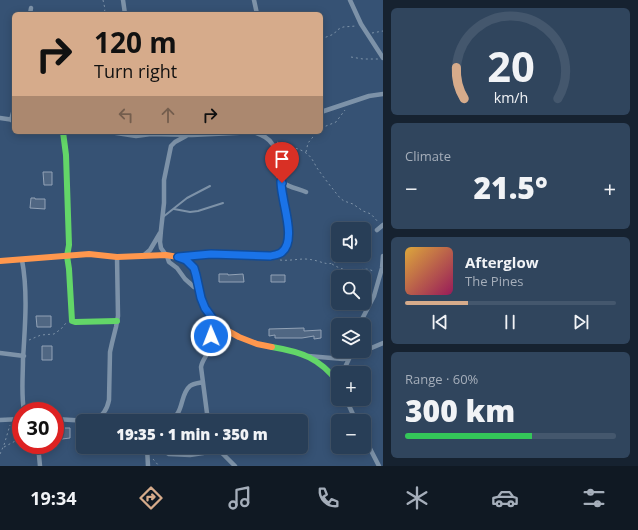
<!DOCTYPE html>
<meta charset="utf-8">
<style>
:root{--surface:#283e57;--page:#30455d;--text:#f1f3f6;--muted:#a5aeba;--line:#44576d;--accent:#d6ab8b}
body{margin:0;font-family:"Open Sans",sans-serif;background:var(--page);color:var(--text);height:100vh;display:flex;flex-direction:column;font-size:15px;white-space:nowrap}
*{box-sizing:border-box;margin:0}
p{font-size:13px;color:var(--muted)}
.icon{flex:none;width:22px;height:22px;fill:none;stroke:currentColor;stroke-width:2;stroke-linecap:round;stroke-linejoin:round}
.map{position:relative;flex:1;overflow:hidden}
.panel{display:flex;flex-direction:column;gap:8px;padding:8px;background:#162230;width:255px}
.panel>*{flex:none}
.banner{position:absolute;left:12px;top:12px;width:311px;height:122px;border-radius:6px;box-shadow:0 2px 10px #0003,0 0 0 1px var(--line);background:#d6ab8b;color:#111;overflow:hidden}
.controls{position:absolute;left:331px;top:222px;display:grid;gap:8px}
.controls a{display:grid;place-items:center;width:40px;height:40px;border-radius:6px;background:var(--surface);box-shadow:0 2px 10px #0003,0 0 0 1px var(--line);font-size:20px}
.speed{position:absolute;left:12px;top:402px;display:flex;gap:8px;font-size:20px;font-weight:700;text-align:center}
.speed>*{display:grid;place-content:center;width:52px;height:52px;border-radius:50%;background:var(--surface);box-shadow:0 2px 10px #0003,0 0 0 1px var(--line);line-height:1}
.speed .limit{border:6px solid #d22;background:#fff;color:#111}
.pin{position:absolute;display:grid;place-items:center;width:34px;height:34px;color:#fff;margin:-41px -17px;border-radius:50% 50% 50% 0;rotate:-45deg;box-shadow:0 0 4px #0007}
.pin .icon{rotate:45deg}
.me{position:absolute;width:44px;margin:-22px;rotate:359deg;stroke-linejoin:round;filter:drop-shadow(0 0 3px #0008)}
.turn{display:flex;align-items:center;gap:14px;height:84px;padding:0 16px;font-size:18px}
.turn .icon{width:52px;height:52px;stroke-width:2.5}
.turn b{display:block;font-size:28px;line-height:34px}
.lanes{display:flex;align-items:center;height:38px;padding:0 16px;background:#0003;justify-content:center;gap:20px;direction:ltr}
.lanes .off{opacity:.35}
.big{font-size:30px;font-weight:800;line-height:1.1}
.panel .tile{flex:1;display:flex;flex-direction:column;justify-content:center;gap:6px;min-width:0;padding:0 14px;border-radius:6px;background:var(--page)}
.panel .dial{align-items:center;gap:0}
.dial svg{height:104px;overflow:visible;fill:none;stroke:var(--line);stroke-width:7;stroke-linecap:round;text-anchor:middle}
.dial text{fill:var(--text);stroke:none}
.song{display:flex;align-items:center;gap:12px}
.cover{width:48px;height:48px;border-radius:6px;background:linear-gradient(135deg,hsl(40 70% 55%),hsl(330 70% 35%))}
.played{height:4px;border-radius:2px;background:linear-gradient(90deg,var(--accent) 30%,var(--line) 30%)}
.keys{display:flex;justify-content:space-around;direction:ltr}
.heat{display:flex;justify-content:space-between;align-items:center;font-size:22px;direction:ltr}
.charge{height:6px;border-radius:3px;background:linear-gradient(90deg,#34c759 60%,var(--line) 0)}
.trip{position:absolute;left:76px;top:414px;width:232px;height:40px;border-radius:6px;background:var(--surface);box-shadow:0 2px 10px #0003,0 0 0 1px var(--line);font-weight:800;line-height:40px;text-align:center}
.tab-bar{display:flex;height:64px;justify-content:space-around;align-items:center;background:#101923;color:var(--muted)}
.tab-bar .icon{width:28px;height:28px}
.tab-bar .active{color:var(--accent)}
.tab-bar b{font-size:18px;color:var(--text)}
main{display:flex;flex:1;min-height:0}
.map>svg:first-child{display:block}
.building{fill:#506783;stroke:#92a2b6}
.lines{fill:none;stroke-linecap:round;stroke-linejoin:round}
.path{stroke:#7d92a8;stroke-width:1;stroke-dasharray:2 3;stroke-linecap:butt}
.lane{stroke:#7d92a8;stroke-width:2}
.street{stroke:#7d92a8;stroke-width:4.5}
.fast{stroke:#63d668;stroke-width:6}
.slow{stroke:#ff974d;stroke-width:6}
.route-casing{stroke:#114b97;stroke-width:10}
.route{stroke:#1a73e8;stroke-width:7}
</style>
<main>
<div class="map">
<svg width="383" height="466" viewBox="0 0 383 466">
<rect width="100%" height="100%" fill="#365274"/>
<path class="building" d="M43 172H52V185H44Z
M31 198H35V199H45V209L30 208Z
M219 274H228V275L243 274 244 282H219Z
M271 275H285V282H271Z
M36 316H51V327H37Z
M304 328V331L321 330V338L314 339V336L302 338H275V335L269 336V329Z
M42 346H52V360H42Z
M62 428H70V438L62 439Z"/>
<g class="lines">
<path class="path" d="M103 0 105 9 104 14
M372 33 383 31
M321 39 334 34 337 30 343 27 356 26
M351 57 363 59H378
M321 128 336 122 345 110
M277 142C286 148 296 146 306 153 312 157 314 163 317 168 324 178 332 188 340 198L344 201 353 204 363 211 371 214 379 223
M306 152 308 143 317 132
M364 233 373 231
M280 260C289 261 297 259 305 259 326 260 326 271 346 255
M332 264C340 269 347 271 355 270 364 270 366 267 375 272
M29 340 41 335 54 334 61 329 66 323
M4 447 21 438
M0 454 4 445 10 425
M153 459 159 466"/>
<path class="lane" d="M174 209 190 212 198 211 223 203
M163 217 187 198 210 186"/>
<path class="street" d="M123 0 125 14
M254 0 257 14
M350 0 361 24 383 58
M30 14 31 8
M321 112 369 96 383 94
M0 118 14 120
M11 120 14 109
M110 132 136 136 151 134 192 135 256 132
M254 132C262 135 269 138 273 145 275 153 275 177 282 182 288 187 299 189 306 192
M377 230 383 225
M166 255 161 248 160 242 161 230 164 203V180L171 146 175 142 186 136
M143 256 150 250 160 233
M167 256 169 262 177 268 185 279 194 287 198 283
M22 260C28 292 25 326 23 359 23 376 21 394 24 411
M359 325 374 296 382 268 383 256
M0 353 24 356
M308 356 343 359 347 358 351 355
M350 357 383 343
M343 373C345 365 350 359 352 351
M346 399 356 421
M55 419 89 421
M0 420 21 419
M94 421C103 415 107 410 109 400L110 352 112 343 116 327 118 316 117 257
M168 421C185 415 179 395 190 386 194 383 199 383 203 382
M208 421 201 367C202 361 206 357 208 352 211 342 212 330 213 319
M364 437 379 466
M38 445 40 466
M147 447 148 466
M157 447 169 454 190 455 203 453 214 447
M214 447 223 454 235 466"/>
<path class="fast" d="M63 132 66 155 69 245 67 256 69 269 72 321 75 322 117 321
M180 257 211 254 270 256 281 253 286 247 288 241 289 233 287 218 282 191 281 181
M272 347C302 352 319 358 338 382"/>
<path class="slow" d="M0 261 89 254 117 257 166 255 178 257 186 260 194 269 201 298 205 308 219 326 239 337 257 344 272 347"/>
</g>
<g class="lines">
<defs>
<path id="route" d="M211 336 213 319 205 308 201 298 196 275 194 268 186 260 178 257 211 254 270 256C274 255 279 255 282 252 295 242 285 211 283 197 282 192 281 186 281 181L282 183"/>
</defs>
<use href="#route" class="route-casing"/>
<use href="#route" class="route"/>
</g>
</svg>
<div class="controls">
<a><svg class="icon" aria-label="sound" viewBox="0 0 24 24"><path d="M4 9h4l5-4v14l-5-4H4zM17 9q2 3 0 6"/></svg></a>
<a><svg class="icon" aria-label="search" viewBox="0 0 24 24"><circle cx="10" cy="10" r="6"/><path d="M15 15l6 6"/></svg></a>
<a><svg class="icon" aria-label="layers" viewBox="0 0 24 24"><path d="M12 4l9 5-9 5-9-5zM3 14l9 5 9-5"/></svg></a>
<a>+</a>
<a>−</a>
</div>
<div class="speed"><div class="limit">30</div></div>
<div class="pin" style="left:282px;top:183px;background:#d93025"><svg class="icon" aria-label="arrive" viewBox="0 0 24 24"><path d="M6 21V4h12l-3 4 3 4H6"/></svg></div>
<svg class="me" style="left:211px;top:336px" viewBox="-20 -20 40 40"><circle r="17" fill="#1a73e8" stroke="#fff" stroke-width="3"/><path d="M0-11L8 9 0 5-8 9z" fill="#fff"/></svg>
<div class="trip">19:35 · 1 min · 350 m</div>
<div class="banner">
<div class="turn"><svg class="icon" aria-label="right" viewBox="0 0 24 24"><path d="M7 20v-9h11M14 6l5 5-5 5"/></svg><div><b>120 m</b>Turn right</div></div>
<div class="lanes"><svg class="icon off" aria-label="left" viewBox="0 0 24 24"><path d="M17 20v-9H6M10 6l-5 5 5 5"/></svg><svg class="icon off" aria-label="ahead" viewBox="0 0 24 24"><path d="M12 20V5M6 11l6-6 6 6"/></svg><svg class="icon" aria-label="right" viewBox="0 0 24 24"><path d="M7 20v-9h11M14 6l5 5-5 5"/></svg></div>
</div>
</div>
<section class="panel">
<div class="tile dial"><svg viewBox="0 0 100 80">
<path d="M14 69A42 42 0 1 1 86 69"/>
<path d="M14 69A42 42 0 0 1 8 45" stroke="#d6ab8b"/>
<text x="50" y="56" font-size="32" font-weight="700">20</text>
<text x="50" y="72" font-size="11">km/h</text>
</svg></div>
<div class="tile"><p>Climate</p>
<div class="heat"><a>−</a><b class="big">21.5°</b><a>+</a></div>
</div>
<div class="tile">
<div class="song"><i class="cover"></i><div><b>Afterglow</b><p>The Pines</p></div></div>
<div class="played"></div>
<div class="keys"><svg class="icon" aria-label="previous" viewBox="0 0 24 24"><path d="M18 5L8 12l10 7zM5 5v14"/></svg><svg class="icon" aria-label="pause" viewBox="0 0 24 24"><path d="M8 5v14M16 5v14"/></svg><svg class="icon" aria-label="next" viewBox="0 0 24 24"><path d="M6 5l10 7-10 7zM19 5v14"/></svg></div>
</div>
<div class="tile"><p>Range · 60%</p><b class="big">300 km</b><div class="charge"></div></div>
</section>
</main>
<nav class="tab-bar">
<b>19:34</b>
<svg class="icon active" aria-label="directions" viewBox="0 0 24 24"><path d="M12 3l9 9-9 9-9-9zM9 14v-3h6M13 9l2 2-2 2"/></svg>
<svg class="icon" aria-label="music" viewBox="0 0 24 24"><path d="M9 18V5l10-2v13"/><circle cx="6" cy="18" r="3"/><circle cx="16" cy="16" r="3"/></svg>
<svg class="icon" aria-label="phone" viewBox="0 0 24 24"><path d="M5 4h4l2 5-3 2q2 4 5 5l2-3 5 2v4C11 20 4 13 5 4z"/></svg>
<svg class="icon" aria-label="climate" viewBox="0 0 24 24"><path d="M12 3v18M4 7l16 10M4 17L20 7"/></svg>
<svg class="icon" aria-label="car" viewBox="0 0 24 24"><path d="M5 17H2v-5l4-1 3-4h7l3 4 3 1v5h-3M9 17h6M6 11h13"/><circle cx="7" cy="17" r="2"/><circle cx="17" cy="17" r="2"/></svg>
<svg class="icon" aria-label="filters" viewBox="0 0 24 24"><path d="M4 7h16M4 17h16"/><circle cx="9" cy="7" r="2"/><circle cx="15" cy="17" r="2"/></svg>
</nav>
